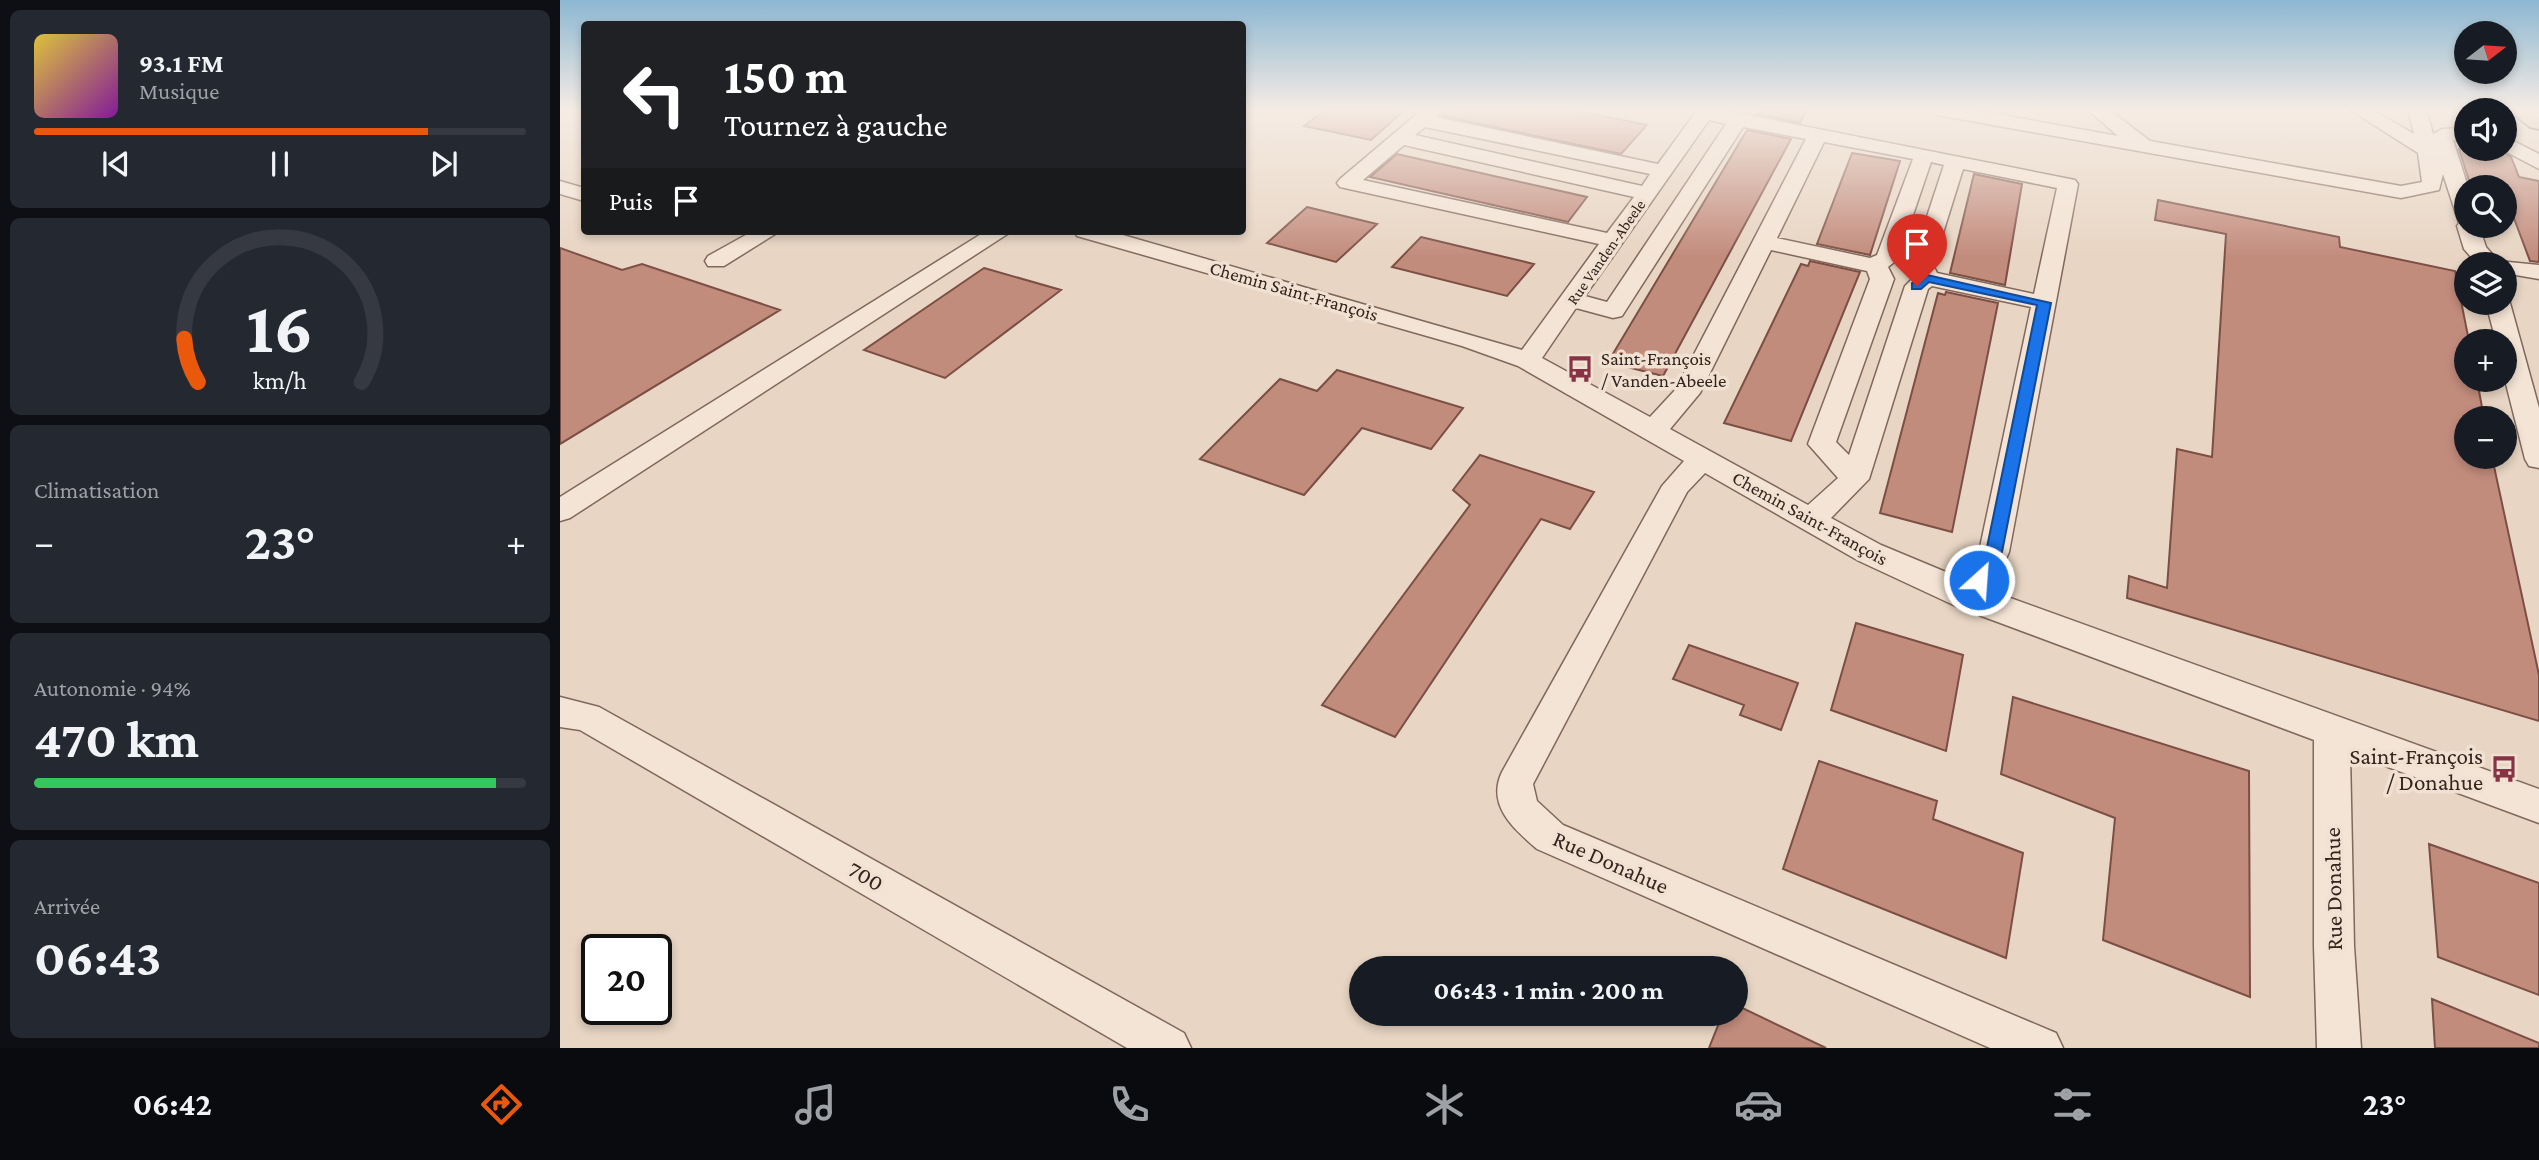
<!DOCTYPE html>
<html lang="fr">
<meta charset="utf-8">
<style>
:root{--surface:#171b24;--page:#242831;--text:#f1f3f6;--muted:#9ea1a6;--line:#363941;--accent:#ea580c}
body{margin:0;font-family:"Crimson Pro",serif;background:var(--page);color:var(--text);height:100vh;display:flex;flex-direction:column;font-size:26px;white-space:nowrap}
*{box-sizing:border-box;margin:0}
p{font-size:23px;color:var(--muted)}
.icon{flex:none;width:38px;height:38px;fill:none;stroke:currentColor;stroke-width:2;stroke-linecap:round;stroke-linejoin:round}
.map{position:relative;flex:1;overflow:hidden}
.drawer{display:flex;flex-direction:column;gap:10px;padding:10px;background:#0d0f14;width:560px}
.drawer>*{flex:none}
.hud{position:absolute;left:21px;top:21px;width:665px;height:214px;border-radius:7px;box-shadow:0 4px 10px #0003;background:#202124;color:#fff;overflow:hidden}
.needle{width:46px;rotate:73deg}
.controls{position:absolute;left:1894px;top:21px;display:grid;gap:14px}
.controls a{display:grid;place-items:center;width:63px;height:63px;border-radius:50%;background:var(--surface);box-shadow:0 4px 10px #0003;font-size:35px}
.speed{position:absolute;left:21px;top:934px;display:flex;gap:14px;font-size:35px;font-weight:700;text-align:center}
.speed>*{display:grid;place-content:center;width:91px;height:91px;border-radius:50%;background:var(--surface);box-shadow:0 4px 10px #0003;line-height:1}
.speed .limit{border:4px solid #111;border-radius:10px;background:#fff;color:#111}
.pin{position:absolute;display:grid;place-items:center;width:60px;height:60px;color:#fff;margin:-72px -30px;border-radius:50% 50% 50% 0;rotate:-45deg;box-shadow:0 0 7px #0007}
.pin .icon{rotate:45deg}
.me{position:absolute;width:77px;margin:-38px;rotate:26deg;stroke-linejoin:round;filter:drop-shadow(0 0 5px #0008)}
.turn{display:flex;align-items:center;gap:24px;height:147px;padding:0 28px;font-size:32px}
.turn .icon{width:91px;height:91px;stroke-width:2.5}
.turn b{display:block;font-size:49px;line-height:60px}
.then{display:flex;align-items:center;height:66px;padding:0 28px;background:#0003;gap:14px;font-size:26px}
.big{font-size:52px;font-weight:700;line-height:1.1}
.drawer .card{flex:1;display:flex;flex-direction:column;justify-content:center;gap:10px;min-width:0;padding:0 24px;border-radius:10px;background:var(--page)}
.drawer .dial{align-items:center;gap:0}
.dial svg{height:182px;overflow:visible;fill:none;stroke:var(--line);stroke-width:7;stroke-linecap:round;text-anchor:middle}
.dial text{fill:var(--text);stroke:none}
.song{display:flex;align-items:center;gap:21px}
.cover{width:84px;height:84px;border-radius:10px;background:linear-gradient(135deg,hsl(50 70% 55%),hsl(290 70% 35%))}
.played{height:7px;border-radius:4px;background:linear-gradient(90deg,var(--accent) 80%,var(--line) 80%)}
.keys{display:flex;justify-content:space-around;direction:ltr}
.heat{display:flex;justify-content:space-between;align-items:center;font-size:38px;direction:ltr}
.charge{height:10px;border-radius:5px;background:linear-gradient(90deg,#34c759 94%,var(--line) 0)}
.trip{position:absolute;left:789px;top:956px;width:399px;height:70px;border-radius:35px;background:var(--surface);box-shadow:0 4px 10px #0003;font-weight:700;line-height:70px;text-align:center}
.tabs{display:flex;height:112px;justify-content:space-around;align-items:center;background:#090b0e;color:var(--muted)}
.tabs .icon{width:49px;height:49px}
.tabs .current{color:var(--accent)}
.tabs b{font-size:32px;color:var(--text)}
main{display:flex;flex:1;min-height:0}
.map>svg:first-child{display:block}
.building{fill:#c28c7d;stroke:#7c4f45;stroke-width:2}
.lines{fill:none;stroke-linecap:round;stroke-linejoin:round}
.minor-casing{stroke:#80685c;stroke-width:3}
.major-casing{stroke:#4e3830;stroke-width:4}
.minor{fill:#f4e4d5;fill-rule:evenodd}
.major{fill:#e7c29f;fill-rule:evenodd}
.route{fill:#1a73e8;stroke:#114b97;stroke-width:2}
.labels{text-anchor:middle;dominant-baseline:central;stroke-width:7;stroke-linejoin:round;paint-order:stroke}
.far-street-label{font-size:16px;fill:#32241e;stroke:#f0e1d2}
.street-label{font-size:19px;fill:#32241e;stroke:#f0e1d2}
.poi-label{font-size:19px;fill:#32241e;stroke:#f0e1d2;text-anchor:start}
.near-poi-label{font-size:23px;fill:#32241e;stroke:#f0e1d2;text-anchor:end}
.near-street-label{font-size:23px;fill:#32241e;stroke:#f0e1d2}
</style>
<main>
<section class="drawer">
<div class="card">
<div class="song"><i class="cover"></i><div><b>93.1 FM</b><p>Musique</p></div></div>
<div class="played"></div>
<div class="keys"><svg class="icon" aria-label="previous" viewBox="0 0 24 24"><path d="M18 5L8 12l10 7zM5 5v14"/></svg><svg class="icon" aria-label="pause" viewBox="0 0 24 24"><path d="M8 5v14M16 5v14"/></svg><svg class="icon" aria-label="next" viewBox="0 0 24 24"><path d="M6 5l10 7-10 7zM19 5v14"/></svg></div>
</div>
<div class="card dial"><svg viewBox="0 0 100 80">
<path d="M14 69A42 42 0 1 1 86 69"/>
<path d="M14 69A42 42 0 0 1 8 50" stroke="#ea580c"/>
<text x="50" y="56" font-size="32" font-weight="700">16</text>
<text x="50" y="72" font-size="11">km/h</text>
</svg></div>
<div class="card"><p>Climatisation</p>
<div class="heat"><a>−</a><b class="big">23°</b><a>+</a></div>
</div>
<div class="card"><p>Autonomie · 94%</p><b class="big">470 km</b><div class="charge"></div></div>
<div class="card"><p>Arrivée</p><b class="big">06:43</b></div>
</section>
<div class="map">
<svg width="1979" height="1048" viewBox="0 0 1979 1048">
<rect width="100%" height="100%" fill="#e8d5c3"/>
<path class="building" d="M766 109H846L811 140 744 126Z
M886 109H1008L1087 125 1061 154 882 116Z
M1200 109H1247L1240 123 1197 114Z
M1187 130 1231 139 1103 376 1048 362Z
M1899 149H1938L1951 157 1959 177 1979 181V262L1970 261 1949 205 1944 204V187H1911Z
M1292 153 1340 161 1310 255 1257 244Z
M837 154 1027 197 1008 222 810 177Z
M1414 174 1462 184 1445 285 1390 273Z
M1598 200 1779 237 1780 247 1895 271 1909 341H1906V380H1917L1924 418H1906V457H1932L1979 675V721L1567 598 1569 576 1607 588 1617 449 1652 457 1666 234 1595 220Z
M747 207 817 224 776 262 707 243Z
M861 237 974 264 947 296 832 267Z
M0 248 62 270 82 264 220 310 0 444Z
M1250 261 1300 272 1231 441 1164 423 1241 264 1248 266Z
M424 268 501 290 385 378 304 350Z
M1386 292 1438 303 1392 532 1320 513 1378 293 1385 295Z
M777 370 903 408 871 449 802 428 744 495 640 459 720 379 757 391Z
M920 455 1034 492 1010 529 981 519 835 737 762 705 910 505 893 490Z
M1296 623 1403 655 1386 751 1271 710Z
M1129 645 1238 683 1221 730 1180 715 1184 705 1113 679Z
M1453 697 1689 771 1690 997 1543 940 1555 818 1441 774Z
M1259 761 1377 801 1373 819 1463 853 1446 958 1223 869Z
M1869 844 1979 883V995L1878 957Z
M1872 999 1979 1043V1048H1875Z
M1176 1005 1266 1048H1149L1163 1013H1176Z"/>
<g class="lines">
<defs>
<path id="minor" d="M863 109H883L876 117 1098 164 1138 109H1157L1515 180 1518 184 1449 552 1431 591 1979 789V823L1790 753 1794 946 1801 1048H1757L1754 946V740L1400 608 1299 561 1145 473 1127 492 973 784 977 801 1003 825 1496 1033 1503 1048H1430L977 849C954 829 926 805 942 772L1102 486 1124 461 958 366 902 346 517 236 514 231H549L962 350 1039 244 780 187 777 183 780 179ZM1149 120 1166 124 1047 302 1025 296ZM865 127 1090 174 1082 186 855 135ZM1183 127 1246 139 1116 389 1090 417 982 358 1016 308 1053 318 1062 316ZM1264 142 1353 159 1317 255 1310 258 1217 238ZM844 145 1074 197 1047 233 803 180ZM1371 162 1384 165 1351 265 1355 276 1345 286 1289 455 1276 442 1334 279 1328 267 1338 259ZM1403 169 1497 188 1474 294 1377 273 1373 265ZM1211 250 1307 271 1310 279 1248 444 1278 478 1248 505 1110 429 1140 393ZM1372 286 1471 307 1419 552 1405 580 1321 545 1271 518 1309 479 1368 289Z
M1368 109H1409L1558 136 1527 109H1548L1590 141 1841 186 1862 182 1858 153 1789 109H1811L1854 134 1848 109H1866L1873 134 1882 129 1906 128V140H1893L1908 187 1906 226H1919L1926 247 1938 261 1979 265V279L1944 273V264H1917L1904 249 1897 226 1899 223 1883 174 1879 190 1841 198 1377 115Z
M1944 136 1979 154V169L1941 149H1944Z
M0 181 24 188V201L0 194Z
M193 231H220L164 266H148L145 261 148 256Z
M426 231H452L10 518 0 521V497Z
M1944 297 1950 303 1979 408V468L1969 466 1965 459 1944 376V341H1936L1926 303H1944Z
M0 697 39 707 624 1033 631 1048H567L20 730 0 727Z"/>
<path id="major" d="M1948 109H1976L1979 111V129L1970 127Z"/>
</defs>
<use href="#minor" class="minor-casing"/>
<use href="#major" class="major-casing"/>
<use href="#minor" class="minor"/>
<use href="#major" class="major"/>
</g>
<linearGradient id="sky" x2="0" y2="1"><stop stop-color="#8db7d2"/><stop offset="0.43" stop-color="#f5ece4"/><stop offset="1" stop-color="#f5ece4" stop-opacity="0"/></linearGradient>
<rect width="1979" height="256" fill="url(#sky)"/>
<path class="route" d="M1367 275 1491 303 1442 552 1425 584 1419 586 1411 580 1426 552 1477 305 1369 282 1361 289H1352V283Z"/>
<defs>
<symbol id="bus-bare" viewBox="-9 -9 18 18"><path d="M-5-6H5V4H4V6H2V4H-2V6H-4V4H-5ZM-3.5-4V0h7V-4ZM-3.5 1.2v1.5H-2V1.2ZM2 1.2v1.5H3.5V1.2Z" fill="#883345" stroke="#f0e1d2" stroke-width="2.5" paint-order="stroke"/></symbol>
</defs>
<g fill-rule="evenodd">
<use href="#bus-bare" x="1001" y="350" width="38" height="38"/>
<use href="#bus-bare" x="1925" y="750" width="38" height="38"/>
</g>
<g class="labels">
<g class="far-street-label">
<text transform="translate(1046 252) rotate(-55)">Rue Vanden-Abeele</text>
</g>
<g class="street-label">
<text transform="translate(734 291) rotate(16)">Chemin Saint-François</text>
<text transform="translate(1250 518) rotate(29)">Chemin Saint-François</text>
</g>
<g class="poi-label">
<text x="1041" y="358">Saint-François<tspan x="1041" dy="22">/ Vanden-Abeele</tspan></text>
</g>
<g class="near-poi-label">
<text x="1923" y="756">Saint-François<tspan x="1923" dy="26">/ Donahue</tspan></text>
</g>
<g class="near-street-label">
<text transform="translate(1051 862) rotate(24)">Rue Donahue</text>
<text transform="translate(306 876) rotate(30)">700</text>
<text transform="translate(1773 889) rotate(-91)">Rue Donahue</text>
</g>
</g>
</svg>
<div class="controls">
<a><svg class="needle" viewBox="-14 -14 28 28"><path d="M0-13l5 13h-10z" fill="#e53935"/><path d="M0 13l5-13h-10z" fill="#9ea1a6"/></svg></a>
<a><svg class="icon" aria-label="sound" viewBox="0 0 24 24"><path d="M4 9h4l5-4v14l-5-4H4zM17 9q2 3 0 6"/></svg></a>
<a><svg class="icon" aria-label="search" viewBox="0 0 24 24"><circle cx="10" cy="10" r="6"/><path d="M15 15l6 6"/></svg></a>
<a><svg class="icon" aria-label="layers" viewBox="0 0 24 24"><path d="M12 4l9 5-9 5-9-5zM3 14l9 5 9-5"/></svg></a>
<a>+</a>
<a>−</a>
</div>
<div class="speed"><div class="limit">20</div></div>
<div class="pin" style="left:1357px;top:286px;background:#d93025"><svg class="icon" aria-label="arrive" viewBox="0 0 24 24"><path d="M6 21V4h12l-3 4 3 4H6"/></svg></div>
<svg class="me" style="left:1419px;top:580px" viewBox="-20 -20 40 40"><circle r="17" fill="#1a73e8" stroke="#fff" stroke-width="3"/><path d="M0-11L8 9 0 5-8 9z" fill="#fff"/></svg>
<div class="trip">06:43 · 1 min · 200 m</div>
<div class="hud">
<div class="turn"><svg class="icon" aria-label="left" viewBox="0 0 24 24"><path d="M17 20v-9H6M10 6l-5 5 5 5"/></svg><div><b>150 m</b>Tournez à gauche</div></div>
<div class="then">Puis<svg class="icon" aria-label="arrive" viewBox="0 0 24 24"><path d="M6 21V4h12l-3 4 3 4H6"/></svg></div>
</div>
</div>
</main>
<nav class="tabs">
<b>06:42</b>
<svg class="icon current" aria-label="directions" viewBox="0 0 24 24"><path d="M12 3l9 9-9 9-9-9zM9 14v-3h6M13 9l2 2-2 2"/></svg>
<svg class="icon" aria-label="music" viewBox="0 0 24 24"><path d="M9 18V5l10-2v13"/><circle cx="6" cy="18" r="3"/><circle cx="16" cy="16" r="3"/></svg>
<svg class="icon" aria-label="phone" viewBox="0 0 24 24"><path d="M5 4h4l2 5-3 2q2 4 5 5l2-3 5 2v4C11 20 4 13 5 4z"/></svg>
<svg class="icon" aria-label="climate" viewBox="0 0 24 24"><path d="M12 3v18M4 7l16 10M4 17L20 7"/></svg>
<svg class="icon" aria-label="car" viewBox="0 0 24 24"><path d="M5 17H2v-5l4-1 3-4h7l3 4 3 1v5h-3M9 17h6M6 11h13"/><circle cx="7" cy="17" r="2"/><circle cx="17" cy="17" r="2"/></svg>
<svg class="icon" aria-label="filters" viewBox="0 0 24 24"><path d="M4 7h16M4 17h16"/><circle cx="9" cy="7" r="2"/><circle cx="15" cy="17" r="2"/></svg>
<b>23°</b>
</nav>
